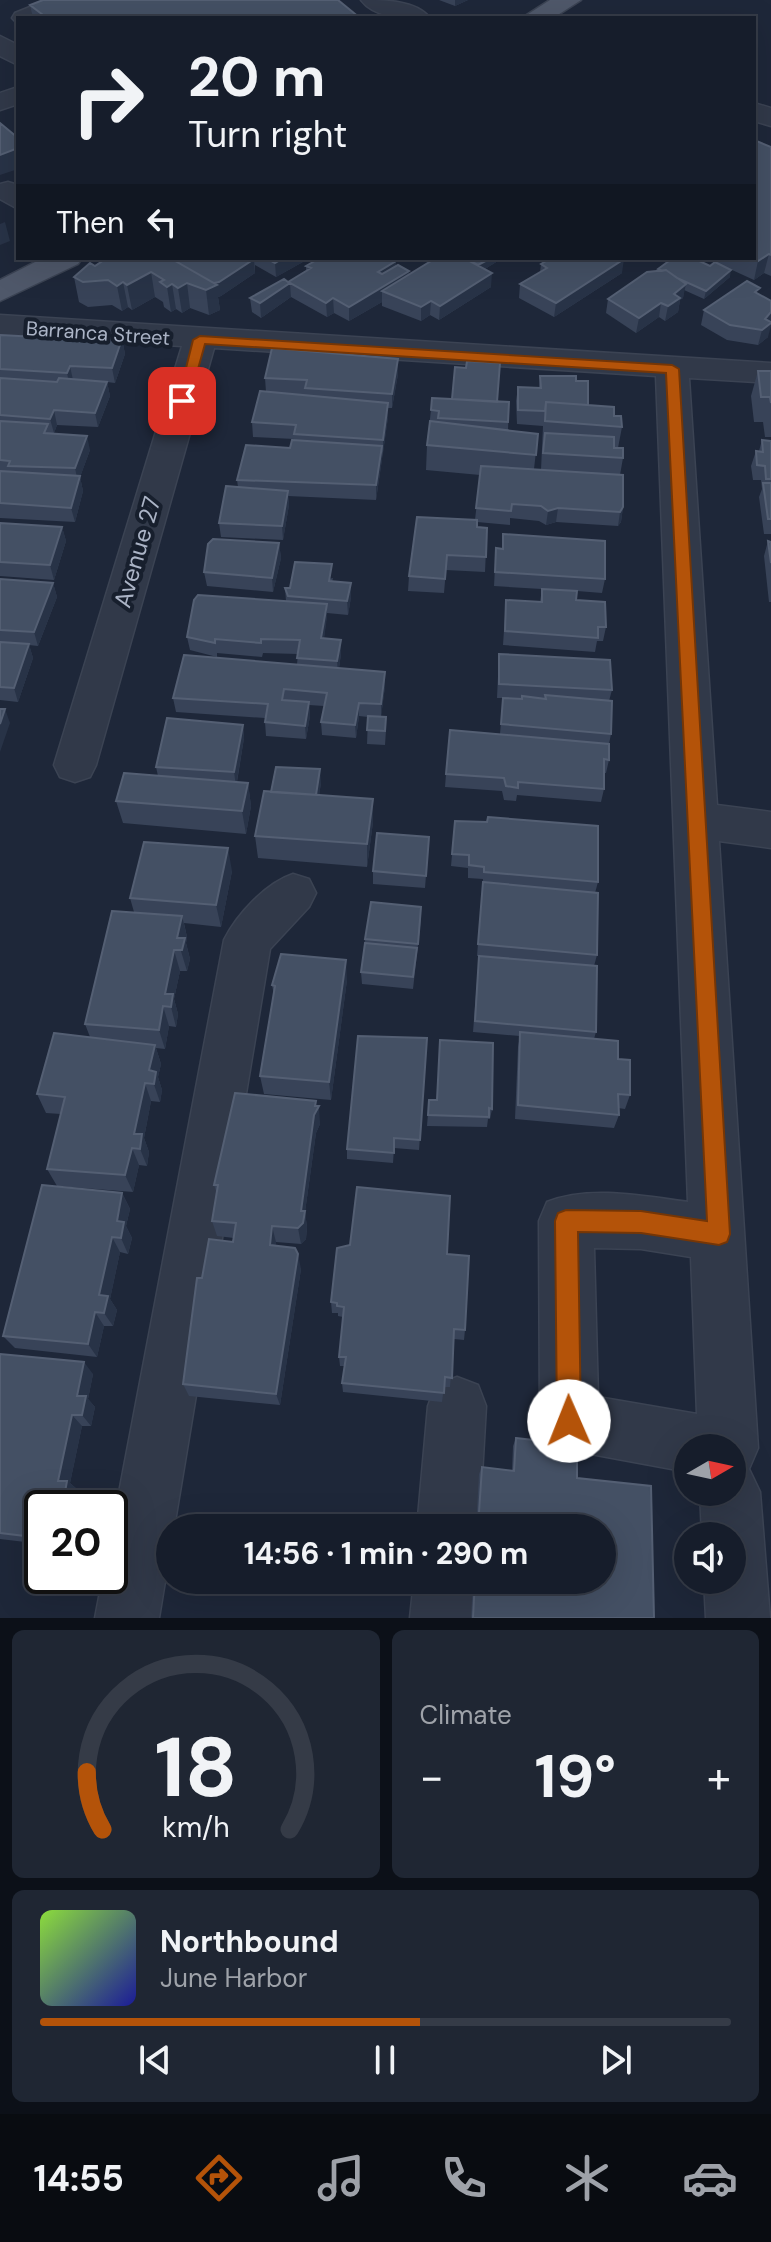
<!DOCTYPE html>
<meta charset="utf-8">
<style>
:root{--surface:#161d2b;--page:#1f2633;--text:#f1f3f6;--muted:#9ea2a9;--line:#353b47;--accent:#b45309}
body{margin:0;font-family:"DM Sans",sans-serif;background:var(--page);color:var(--text);height:100vh;display:flex;flex-direction:column;font-size:30px;white-space:nowrap}
*{box-sizing:border-box;margin:0}
p{font-size:26px;color:var(--muted)}
.icon{flex:none;width:44px;height:44px;fill:none;stroke:currentColor;stroke-width:2;stroke-linecap:round;stroke-linejoin:round}
.map{position:relative;height:1618px;overflow:hidden}
.panel{display:flex;flex-direction:column;gap:12px;padding:12px;background:#0c1018;flex:1}
.panel>*{flex:none}
.banner{position:absolute;left:16px;top:16px;width:740px;height:244px;border-radius:0px;box-shadow:0 8px 32px #0002,0 0 0 2px var(--line);background:#161d2b;color:var(--text);overflow:hidden}
.needle{width:52px;rotate:81deg}
.buttons{position:absolute;left:674px;top:1434px;display:grid;gap:16px}
.buttons a{display:grid;place-items:center;width:72px;height:72px;border-radius:50%;background:var(--surface);box-shadow:0 8px 32px #0002,0 0 0 2px var(--line);font-size:40px}
.speed{position:absolute;left:24px;top:1490px;display:flex;gap:16px;font-size:40px;font-weight:700;text-align:center}
.speed>*{display:grid;place-content:center;width:104px;height:104px;border-radius:50%;background:var(--surface);box-shadow:0 8px 32px #0002,0 0 0 2px var(--line);line-height:1}
.speed .limit{border:4px solid #111;border-radius:12px;background:#fff;color:#111}
.pin{position:absolute;display:grid;place-items:center;width:68px;height:68px;color:#fff;margin:-34px;border-radius:16px;box-shadow:0 4px 12px #0006}
.me{position:absolute;width:88px;margin:-44px;rotate:359deg;stroke-linejoin:round;filter:drop-shadow(0 0 6px #0008)}
.turn{display:flex;align-items:center;gap:28px;height:168px;padding:0 40px;font-size:36px}
.turn .icon{width:104px;height:104px;stroke-width:2.5}
.turn b{display:block;font-size:56px;line-height:68px}
.then{display:flex;align-items:center;height:76px;padding:0 40px;background:#0003;gap:16px;font-size:30px}
.big{font-size:60px;font-weight:700;line-height:1.1}
.panel .widget{flex:1;display:flex;flex-direction:column;justify-content:center;gap:12px;min-width:0;padding:0 28px;border-radius:12px;background:var(--page)}
.panel .dial{align-items:center;gap:0}
.dial svg{height:208px;overflow:visible;fill:none;stroke:var(--line);stroke-width:7;stroke-linecap:round;text-anchor:middle}
.dial text{fill:var(--text);stroke:none}
.song{display:flex;align-items:center;gap:24px}
.cover{width:96px;height:96px;border-radius:12px;background:linear-gradient(135deg,hsl(90 70% 55%),hsl(240 70% 35%))}
.played{height:8px;border-radius:4px;background:linear-gradient(90deg,var(--accent) 55%,var(--line) 55%)}
.keys{display:flex;justify-content:space-around;direction:ltr}
.heat{display:flex;justify-content:space-between;align-items:center;font-size:44px;direction:ltr}
.panel .tiles{flex:1;display:grid;gap:12px;grid-template-columns:1fr 1fr}
.widget:last-child{grid-column:span 2}
.trip{position:absolute;left:156px;top:1514px;width:460px;height:80px;border-radius:40px;background:var(--surface);box-shadow:0 8px 32px #0002,0 0 0 2px var(--line);font-weight:700;line-height:80px;text-align:center}
.menu{display:flex;height:128px;justify-content:space-around;align-items:center;background:#090c11;color:var(--muted)}
.menu .icon{width:56px;height:56px}
.menu .on{color:var(--accent)}
.menu b{font-size:36px;color:var(--text)}
.map>svg:first-child{display:block}
.lines{fill:none;stroke-linecap:round;stroke-linejoin:round}
.minor-casing{stroke:#3b4353;stroke-width:3}
.major-casing{stroke:#3b4353;stroke-width:3}
.minor{fill:#313949;fill-rule:evenodd}
.major{fill:#4f586a;fill-rule:evenodd}
.wall{fill:#384358}
.shaded-wall{fill:#283347}
.building{fill:#445064;stroke:#545f73;stroke-width:2}
.route{fill:#b45309;stroke:#753606;stroke-width:2}
.labels{text-anchor:middle;dominant-baseline:central;stroke-width:8;stroke-linejoin:round;paint-order:stroke}
.far-street-label{font-size:20px;fill:#abb4c6;stroke:#171f2d}
.street-label{font-size:24px;fill:#abb4c6;stroke:#171f2d}
</style>
<div class="map">
<svg width="771" height="1618" viewBox="0 0 771 1618">
<rect width="100%" height="100%" fill="#1e2739"/>
<g class="lines">
<defs>
<path id="minor" d="M47 0H80C67 18 38 18 18 18V24L12 18 15 13Z
M361 0C383 0 416 0 430 18 408 18 376 20 361 0Z
M0 36 18 45V65L0 56Z
M18 87V104L0 110V93Z
M754 103 771 108V126L754 121Z
M8 182 18 185V209L0 199V184Z
M0 315 771 363V383L689 378 717 805 771 812V848L719 841 758 1448 749 1469 760 1492 770 1618H706L704 1580H732V1536H702L700 1492H732V1448H688V1472L569 1450 548 1442 540 1421 539 1221 547 1202C589 1185 644 1196 688 1202L656 376 214 348 96 765 90 777 75 782 60 777 54 765 182 346 0 335ZM594 1248 641 1249 691 1257 697 1414 598 1397Z
M293 874 309 879 316 893 309 907 270 949 174 1528H170V1551L159 1618H95L103 1576H110V1540L224 940C237 914 266 883 293 874Z
M457 1377 478 1385 486 1406 479 1528H417L428 1406 436 1385Z
M414 1580H476L474 1618H410Z"/>
<path id="major" d="M550 0H581L553 18H522Z
M43 258H82L78 264 0 301V280Z"/>
</defs>
<use href="#minor" class="minor-casing"/>
<use href="#major" class="major-casing"/>
<use href="#minor" class="minor"/>
<use href="#major" class="major"/>
</g>
<path class="wall" d="M439 0H468L455 6Z
M30 5 360 18H33Z
M771 147V276L764 273 754 280 719 264 730 277 704 299 684 290 683 298 680 300 678 312 665 321 659 317 636 333 606 313 608 299 657 271 658 269 710 266 715 262 707 258H754Z
M107 258H310L276 277 255 265V273L221 296 218 297 220 310 209 315 190 308 182 313 176 309 171 312 164 307 163 302 155 297 132 310 128 307 122 311 112 305 88 307 79 302 74 277Z
M436 258H501V259L485 269 491 287 439 320 430 315 421 321 382 306V302L349 321 334 313 327 317 291 297 261 318 252 312 250 298 288 282 306 271V266H396L409 275Z
M531 258H622V273L554 317 519 298 520 284 540 272 541 264 545 262 540 260 536 262Z
M758 294 768 337 758 345 727 340 701 325 704 310Z
M0 335 74 339H122L125 354 115 383 107 382 110 396 98 427 57 425 54 433 90 450 80 477 83 491 75 522 0 518Z
M398 359V374L392 408H388V417L376 500 288 496 289 505 283 540 221 537 219 523 238 487 237 480 290 448 294 440V439L253 437 252 422 266 392 265 378Z
M758 371H771V437H765L763 422H754L751 396Z
M540 376 576 381 588 405 614 416 622 427 618 448 623 458 620 475 623 507 621 522 618 526 556 522 546 525 539 521 510 518V525L477 522V527L487 528 485 572 446 570 444 593 408 591 409 576 475 520 480 475 426 470 427 445 431 410 497 402H509L508 430 538 434 534 469 541 470 543 426 517 424 516 401 518 387H539Z
M762 440 771 441V534H764L759 497 762 489 761 480H753L751 466 756 451H759Z
M0 523 62 527 66 541 54 580 0 576Z
M503 534 605 579 602 593 577 591 576 600 606 627 603 641H597L595 652 503 645 506 600 540 602 542 589 558 590 494 586 496 548 502 549Z
M768 541 771 542V602H769L764 556Z
M279 543 281 558 273 592 207 586 204 572Z
M333 578 332 582 351 583V597L348 615 327 613 324 638 341 654 339 668 385 686 381 716 386 730 385 745 367 744 368 717 359 716 356 738 322 735 321 722 324 706 309 705 310 716 306 739 266 736 265 722V718L176 712 173 698 297 664 298 654 263 653 262 657 217 653V657L190 650 187 637 286 601 285 588H290Z
M0 579 53 583 57 597 38 646 29 645 33 658 18 702 0 700Z
M499 654 612 690 609 701 611 734 609 744V760L606 773H604V789L601 802 517 795 516 801 504 800 502 791 445 787 446 774 500 734 503 698H497Z
M243 725 244 738 237 782 248 783 251 806 246 834 123 823 116 801 158 776 156 767Z
M321 783 319 795 373 799V822L367 867 258 858 255 836 271 792Z
M455 821 598 882 595 893 597 955 594 966 596 1032 594 1039 618 1059 630 1095 625 1109 618 1108 619 1115 614 1128 515 1119 518 1047 520 1036 473 1032 479 956H477L483 879 468 878V868L451 866Z
M429 837 425 888 373 884V871Z
M232 871 221 927 184 923 187 937 186 943 190 959 187 971H180L174 999 178 1014 176 1027 169 1026 165 1049 156 1048 161 1064 158 1077 162 1090 160 1102 151 1101 144 1138 149 1152 147 1166 139 1165 133 1192 57 1186 47 1169 61 1114 46 1113 37 1094 90 1037 85 1024 134 912 130 898Z
M421 919 413 989 362 984 361 972 365 939Z
M347 980 331 1100 264 1094 260 1076 274 995 272 985Z
M427 1038 419 1150 394 1148 393 1163 347 1159V1149Z
M429 1100 492 1109 490 1119H488L487 1127 427 1126Z
M316 1106 320 1124 316 1133 305 1212 307 1227 306 1239 301 1244 276 1242 275 1246 301 1269 280 1405 189 1396 183 1384 202 1278 233 1242 234 1238 217 1236 212 1221 217 1194 214 1185Z
M122 1193 130 1209 126 1226 132 1238 128 1254 120 1252 110 1299 117 1310 113 1326H104L97 1357 15 1348 3 1336Z
M447 1254 465 1330 464 1340 454 1339 450 1387H444L442 1402 343 1392 342 1383 345 1366H340L339 1357 343 1317 338 1316V1313H332L331 1302Z
M0 1354 93 1374 88 1399 95 1407 91 1426H82L70 1483 78 1490 74 1508H42V1544L0 1539Z
M516 1438 577 1478 654 1618H471L473 1580H602V1528H476L479 1474 482 1467 512 1471 513 1446Z"/>
<path class="shaded-wall" d="M455 0H468L455 6Z
M18 148V169L0 175V155Z
M5 222 10 241 0 245V224Z
M769 254 764 273 754 280 758 261Z
M283 258H310L276 277 275 263Z
M491 258H501V259L477 274V266Z
M254 259 255 273 221 296 218 297 220 310 209 315 206 290 211 283Z
M624 259 622 273 554 317 556 303Z
M396 261V276L378 287V272Z
M731 270 730 277 704 299 706 291Z
M409 271V285L382 291V302L349 321V307Z
M151 272 155 297 132 310 127 285Z
M492 273 491 287 439 320 440 306Z
M123 282 128 307 122 311 117 286Z
M187 283 190 308 182 313 178 288Z
M290 283 291 297 261 318 260 303Z
M172 284 176 309 171 312 167 287Z
M686 284 683 298 680 300 678 312 665 321 668 306 674 294Z
M333 298 334 313 327 317 326 303Z
M431 301 430 315 421 321V307Z
M661 303 659 317 636 333 639 318Z
M771 312V326L768 337 758 345 765 319Z
M122 339 125 354 115 383 112 368Z
M398 359V374L392 408V394Z
M70 366 73 380 70 388 67 373Z
M107 382 110 396 98 427 95 413Z
M388 403V417L383 454V440Z
M54 410 57 425 54 433 50 419Z
M87 436 90 450 80 477 83 491 75 522 71 508 78 483 75 468Z
M382 446V460L376 500V485Z
M288 491 289 505 283 540 282 526Z
M623 507 621 522 618 526 620 512Z
M558 508 556 522 546 525 548 511Z
M62 527 66 541 54 580 50 565Z
M279 543 281 558 273 592 272 578Z
M53 583 57 597 38 646 34 632Z
M351 583V597L348 615 347 601Z
M327 604V618L322 652 321 638Z
M341 640V654L338 675 337 661Z
M29 644 33 658 18 702 14 688Z
M385 672V686L381 718V704Z
M309 702 310 716 306 739 305 726Z
M359 703V716L356 738 355 725Z
M5 709 10 723 0 752V724Z
M243 725 244 738 236 786 234 772Z
M320 769 321 783 317 809 316 796Z
M248 783 251 806 246 834 242 811Z
M373 799V822L367 867V844Z
M228 848 232 871 221 927 216 905Z
M182 916 187 937 186 943 190 959 187 971 177 938Z
M174 950 180 971 174 999 178 1014 176 1027 171 1007 165 994Z
M346 960 347 980 331 1100 329 1082Z
M163 1006 169 1026 165 1049 159 1030Z
M155 1045 161 1064 158 1077 162 1090 160 1102 149 1070Z
M145 1083 151 1101 144 1138 149 1152 147 1166 134 1134Z
M316 1101 317 1110 319 1106 320 1124 316 1133 305 1212 307 1227 306 1239 301 1244 298 1228Z
M132 1148 139 1165 133 1192 125 1175Z
M122 1193 130 1209 126 1226 132 1238 128 1254 121 1238 117 1221Z
M272 1226 276 1242 273 1260 270 1245Z
M112 1237 120 1252 110 1299 117 1310 113 1326 104 1313 99 1295Z
M298 1254 301 1269 280 1405 276 1394Z
M95 1312 104 1326 97 1357 88 1344Z
M84 1362 93 1374 88 1399 95 1407 91 1426 82 1415 77 1396Z
M72 1415 82 1426 70 1483 78 1490 74 1508H69L63 1503 58 1481Z
M54 1501 63 1508H53Z"/>
<path class="building" d="M43 0H338L360 18H47L30 5Z
M0 123 18 138V148L0 155Z
M754 140 771 147V255L769 254 758 261 752 258H754Z
M107 258H170L217 285 206 290 187 283 178 288 172 284 167 287 160 282 164 280 151 272 127 285 123 282 117 286 108 280 83 282 74 277 90 263 95 266Z
M170 258H252L254 259 219 282 214 283Z
M266 258H283L275 263Z
M320 258H390L396 261 378 272 382 274 398 265 409 271 349 307 333 298 326 303 290 283 260 303 250 298 284 279 288 282 311 268 306 266Z
M436 258H464L492 273 440 306 431 301 421 307 382 291Z
M464 258H491L478 265Z
M551 258H622L624 259 556 303 520 284 547 268 541 264Z
M673 258H693L710 266 715 262 731 270 706 291 677 278 666 270 662 271 658 269Z
M666 270 686 284 674 294 680 298 668 306 661 303 639 318 608 299 647 272Z
M747 281 760 288 755 292 771 301V312L765 319 771 322V323L762 330 730 325 704 310Z
M0 335 74 339 76 336 122 339 112 368 70 366 67 373 0 369Z
M272 348 398 359 392 394 305 388 307 380 265 378Z
M467 361 500 363 497 402 452 399 455 367 466 368Z
M758 371H771V403L770 397H761Z
M540 376H576V381H588V405L546 402 545 411 518 410V387L541 388Z
M0 378 57 382 59 378 107 382 95 413 54 410 50 419 0 415Z
M260 391 388 403 383 440 294 434 296 425 252 422Z
M432 398 509 402 508 422 438 418 439 411 431 410Z
M546 402 614 407V416H621L622 427 545 421Z
M0 421 48 424 44 433 87 436 75 468 8 466 10 461 0 460Z
M430 421 538 434 536 455 427 445Z
M545 433 614 437V448H623V458L543 453Z
M292 440 382 446 376 485 237 480 246 445 290 448Z
M762 440 771 441V479H766L765 466 757 465 756 451 763 452Z
M481 466 623 475V507L620 512 558 508 548 511 541 506 512 504 511 511 476 508Z
M0 471 80 476 71 508 0 503Z
M763 483H771V519H768Z
M226 486 288 491 282 526 219 523Z
M417 517 477 520V527L487 528 486 557 447 555 445 579 409 576Z
M0 523 62 527 50 565 0 562Z
M503 534 605 541V579L495 572 496 548 503 549Z
M213 539 279 543 272 578 204 572 208 544Z
M768 541 771 542V563Z
M295 562 332 564 329 581 351 583 347 601 288 596 285 588H290Z
M0 579 53 583 34 632 0 630Z
M542 589 577 591 576 600 605 602 606 627H598V638L505 631 506 600 542 602Z
M198 595 327 604 321 638 341 640 337 661 297 658 300 640 261 639V643L215 639V643L187 637 194 600Z
M0 642 29 644 14 688 0 687Z
M499 654 610 660 612 690 499 684Z
M184 655 385 672 381 704 359 703 355 725 321 722 327 693 284 689 282 700 309 702 305 726 265 722 268 704 173 698Z
M545 695 612 701 611 734 501 724 503 698 522 699V696L546 699Z
M0 709H5L0 724Z
M368 716 386 717 385 731 367 730Z
M167 718 243 725 234 772 156 767Z
M450 730 609 744V760L604 759V789L518 782V788L506 786 504 778 446 774Z
M276 767 320 769 316 795 271 792Z
M124 773 248 783 242 811 116 801Z
M264 791 373 799 367 844 255 836Z
M488 817 598 826V882L484 872V867L469 865V855L452 854 455 821 487 822Z
M377 833 429 837 426 876 373 871Z
M144 842 228 848 216 905 130 898Z
M483 882 598 893 597 955 478 944Z
M371 902 421 907 418 944 365 939Z
M112 911 182 916 177 938H185L182 950H174L165 994H173L171 1007 163 1006 159 1030 85 1024Z
M365 943 417 948 413 977 361 972Z
M281 954 346 960 329 1082 260 1076 275 986 272 985Z
M479 956 597 966 596 1032 475 1021Z
M520 1032 618 1041V1059L630 1060V1095L618 1094 619 1115 518 1105Z
M54 1033 155 1045 149 1070 156 1072 154 1084 145 1083 134 1134H142L140 1149 132 1148 125 1175 47 1169 65 1097 37 1094Z
M358 1036 427 1038 420 1140 394 1138V1153L347 1149Z
M440 1040 493 1043 492 1109 489 1108V1117L428 1115 429 1100H437Z
M235 1093 316 1101 315 1106H319L314 1115 301 1211H305L303 1223 298 1228 272 1226 270 1245 295 1248 298 1254 276 1394 183 1384 197 1278H202L209 1239 233 1242 236 1223 212 1221 218 1185H214Z
M42 1185 122 1193 117 1221 124 1222 121 1238 112 1237 99 1295 108 1296 104 1313 95 1312 88 1344 3 1336Z
M357 1187 450 1196 447 1254 469 1256 465 1330 454 1329 452 1378 445 1377 444 1393 342 1383 346 1357H339L344 1307 337 1306V1303L331 1302 337 1248 350 1245Z
M0 1354 84 1362 77 1396H86L82 1415H72L58 1481H67L63 1503 54 1501 53 1508H42V1538L0 1533Z
M516 1438 577 1445V1478L651 1486 654 1618H473L475 1580H602V1528H478L482 1467 514 1471Z"/>
<path class="route" d="M200 336 672 365 679 369 730 1234 727 1242 719 1245 641 1233 578 1232 581 1421 578 1429 569 1433 561 1429 557 1421 555 1221 558 1213 566 1210 641 1211 707 1221 666 373 205 344 189 401 177 404 193 340Z"/>
<g class="labels">
<g class="far-street-label">
<text transform="translate(98 333) rotate(4)">Barranca Street</text>
</g>
<g class="street-label">
<text transform="translate(137 552) rotate(-74)">Avenue 27</text>
</g>
</g>
</svg>
<div class="buttons">
<a><svg class="needle" viewBox="-14 -14 28 28"><path d="M0-13l5 13h-10z" fill="#e53935"/><path d="M0 13l5-13h-10z" fill="#9ea2a9"/></svg></a>
<a><svg class="icon" aria-label="sound" viewBox="0 0 24 24"><path d="M4 9h4l5-4v14l-5-4H4zM17 9q2 3 0 6"/></svg></a>
</div>
<div class="speed"><div class="limit">20</div></div>
<div class="pin" style="left:182px;top:401px;background:#d93025"><svg class="icon" aria-label="arrive" viewBox="0 0 24 24"><path d="M6 21V4h12l-3 4 3 4H6"/></svg></div>
<svg class="me" style="left:569px;top:1421px" viewBox="-20 -20 40 40"><circle r="19" fill="#fff"/><path d="M0-13L10 11 0 6-10 11z" fill="#b45309"/></svg>
<div class="trip">14:56 · 1 min · 290 m</div>
<div class="banner">
<div class="turn"><svg class="icon" aria-label="right" viewBox="0 0 24 24"><path d="M7 20v-9h11M14 6l5 5-5 5"/></svg><div><b>20 m</b>Turn right</div></div>
<div class="then">Then<svg class="icon" aria-label="left" viewBox="0 0 24 24"><path d="M17 20v-9H6M10 6l-5 5 5 5"/></svg></div>
</div>
</div>
<section class="panel">
<div class="tiles">
<div class="widget dial"><svg viewBox="0 0 100 80">
<path d="M14 69A42 42 0 1 1 86 69"/>
<path d="M14 69A42 42 0 0 1 8 47" stroke="#b45309"/>
<text x="50" y="56" font-size="32" font-weight="700">18</text>
<text x="50" y="72" font-size="11">km/h</text>
</svg></div>
<div class="widget"><p>Climate</p>
<div class="heat"><a>−</a><b class="big">19°</b><a>+</a></div>
</div>
<div class="widget">
<div class="song"><i class="cover"></i><div><b>Northbound</b><p>June Harbor</p></div></div>
<div class="played"></div>
<div class="keys"><svg class="icon" aria-label="previous" viewBox="0 0 24 24"><path d="M18 5L8 12l10 7zM5 5v14"/></svg><svg class="icon" aria-label="pause" viewBox="0 0 24 24"><path d="M8 5v14M16 5v14"/></svg><svg class="icon" aria-label="next" viewBox="0 0 24 24"><path d="M6 5l10 7-10 7zM19 5v14"/></svg></div>
</div>
</div>
</section>
<nav class="menu">
<b>14:55</b>
<svg class="icon on" aria-label="directions" viewBox="0 0 24 24"><path d="M12 3l9 9-9 9-9-9zM9 14v-3h6M13 9l2 2-2 2"/></svg>
<svg class="icon" aria-label="music" viewBox="0 0 24 24"><path d="M9 18V5l10-2v13"/><circle cx="6" cy="18" r="3"/><circle cx="16" cy="16" r="3"/></svg>
<svg class="icon" aria-label="phone" viewBox="0 0 24 24"><path d="M5 4h4l2 5-3 2q2 4 5 5l2-3 5 2v4C11 20 4 13 5 4z"/></svg>
<svg class="icon" aria-label="climate" viewBox="0 0 24 24"><path d="M12 3v18M4 7l16 10M4 17L20 7"/></svg>
<svg class="icon" aria-label="car" viewBox="0 0 24 24"><path d="M5 17H2v-5l4-1 3-4h7l3 4 3 1v5h-3M9 17h6M6 11h13"/><circle cx="7" cy="17" r="2"/><circle cx="17" cy="17" r="2"/></svg>
</nav>
